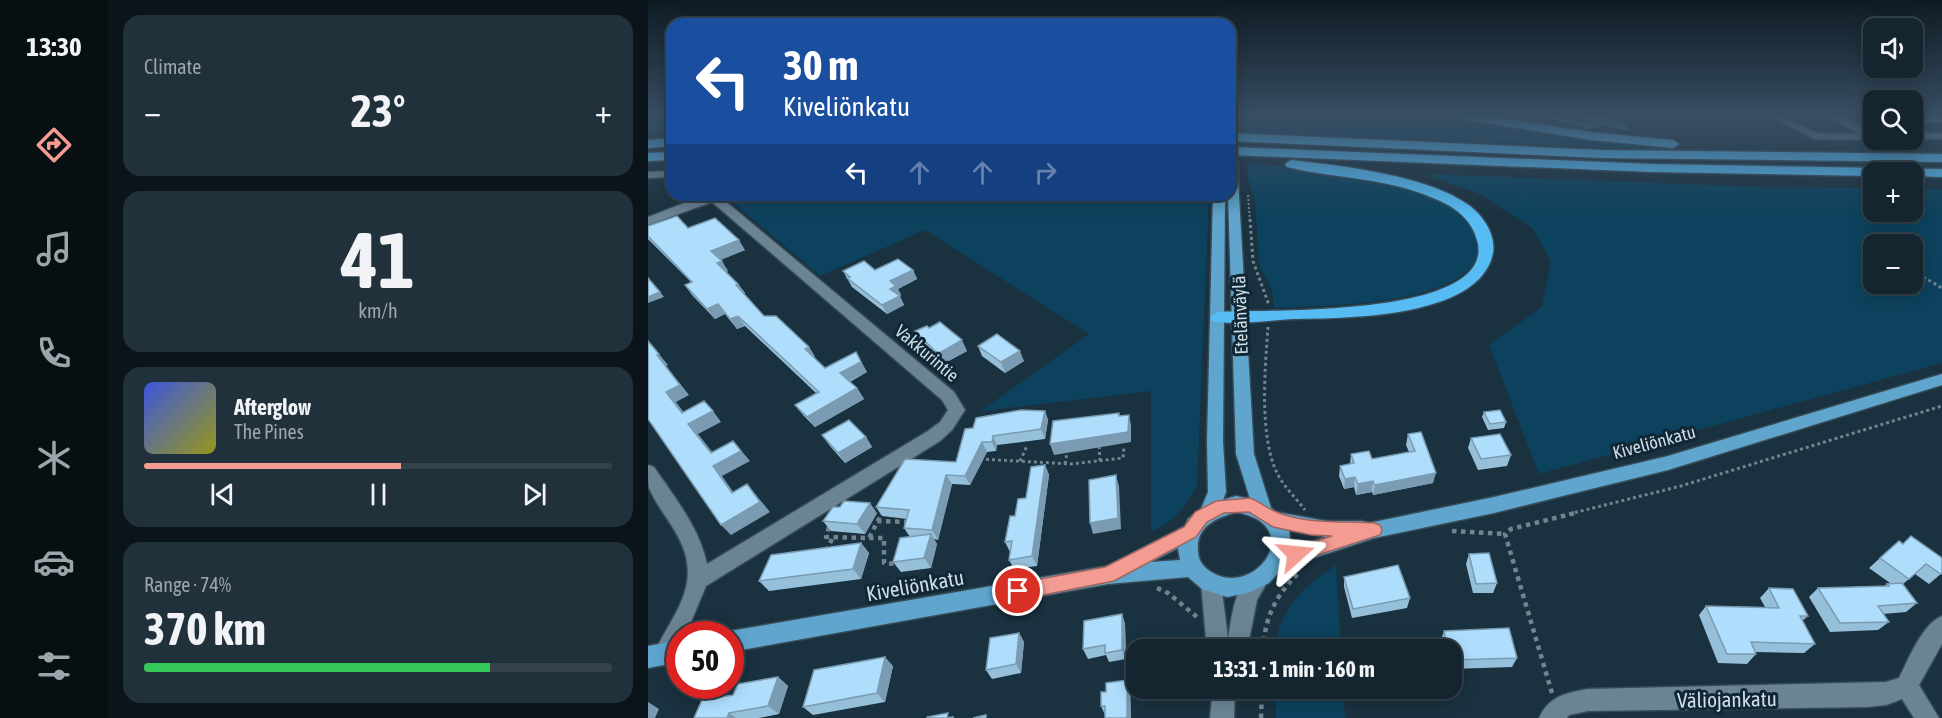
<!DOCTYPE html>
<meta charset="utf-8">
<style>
:root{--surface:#14252f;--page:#21313b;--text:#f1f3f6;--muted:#9da5aa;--line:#33424b;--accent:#f59c92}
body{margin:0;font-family:"Asap Condensed",sans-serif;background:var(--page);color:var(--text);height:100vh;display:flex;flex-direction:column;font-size:22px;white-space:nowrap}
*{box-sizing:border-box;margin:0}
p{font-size:20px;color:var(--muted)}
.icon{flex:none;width:33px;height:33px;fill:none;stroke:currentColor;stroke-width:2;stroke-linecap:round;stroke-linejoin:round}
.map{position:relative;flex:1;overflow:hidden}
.panel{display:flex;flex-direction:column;gap:15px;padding:15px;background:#0b141a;width:540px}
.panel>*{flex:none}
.top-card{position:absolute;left:18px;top:18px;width:570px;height:183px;border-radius:18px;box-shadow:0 3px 15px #0003,0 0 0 2px var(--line);background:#1a4fa0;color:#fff;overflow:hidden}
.fabs{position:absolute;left:1215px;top:18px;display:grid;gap:12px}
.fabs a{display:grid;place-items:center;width:60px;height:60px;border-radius:12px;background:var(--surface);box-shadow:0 3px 15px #0003,0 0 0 2px var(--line);font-size:30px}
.speed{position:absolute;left:18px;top:621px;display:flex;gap:12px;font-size:30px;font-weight:700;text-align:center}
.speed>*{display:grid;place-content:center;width:78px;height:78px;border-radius:50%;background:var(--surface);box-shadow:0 3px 15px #0003,0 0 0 2px var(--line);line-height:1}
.speed .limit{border:9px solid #d22;background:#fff;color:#111}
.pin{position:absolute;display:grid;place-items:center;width:51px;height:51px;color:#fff;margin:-26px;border:3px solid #fff;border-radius:50%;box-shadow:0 2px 6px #0007}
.me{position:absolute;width:66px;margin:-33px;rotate:72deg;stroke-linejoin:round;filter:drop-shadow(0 0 4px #0008)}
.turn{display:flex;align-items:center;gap:21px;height:126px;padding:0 18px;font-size:27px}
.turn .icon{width:78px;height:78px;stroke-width:2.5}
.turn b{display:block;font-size:42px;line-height:51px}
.lanes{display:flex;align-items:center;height:57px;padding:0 18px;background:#0003;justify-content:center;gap:30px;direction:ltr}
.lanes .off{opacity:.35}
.big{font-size:45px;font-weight:700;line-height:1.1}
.panel .widget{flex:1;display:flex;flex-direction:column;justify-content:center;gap:9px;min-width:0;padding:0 21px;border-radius:18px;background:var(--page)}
.panel .dial{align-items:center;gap:0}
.dial b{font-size:78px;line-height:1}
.song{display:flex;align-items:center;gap:18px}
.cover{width:72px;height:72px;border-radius:9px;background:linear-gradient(135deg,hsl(230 70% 55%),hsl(60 70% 35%))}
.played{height:6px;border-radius:3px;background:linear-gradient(90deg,var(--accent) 55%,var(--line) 55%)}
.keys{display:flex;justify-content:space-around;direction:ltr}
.heat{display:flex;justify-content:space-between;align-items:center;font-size:33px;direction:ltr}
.charge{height:9px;border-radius:4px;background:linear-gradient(90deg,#34c759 74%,var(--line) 0)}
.trip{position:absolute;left:478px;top:639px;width:336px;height:60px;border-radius:18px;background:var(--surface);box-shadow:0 3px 15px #0003,0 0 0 2px var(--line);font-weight:700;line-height:60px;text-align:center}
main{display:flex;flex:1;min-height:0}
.menu{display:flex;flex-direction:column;width:108px;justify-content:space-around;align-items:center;background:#080f13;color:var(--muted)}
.menu .icon{width:42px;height:42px}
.menu .selected{color:var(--accent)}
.menu b{font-size:27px;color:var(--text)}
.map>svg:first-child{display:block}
.green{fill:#0c425d;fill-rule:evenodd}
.water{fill:#3e789a}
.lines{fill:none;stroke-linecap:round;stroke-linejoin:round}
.minor-casing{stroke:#384c58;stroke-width:3}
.major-casing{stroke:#384c58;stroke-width:3}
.highway-casing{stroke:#384c58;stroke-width:3}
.path-far2{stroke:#71848f;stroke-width:2;stroke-dasharray:2 2;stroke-linecap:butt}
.path-far1{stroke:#71848f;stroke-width:3;stroke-dasharray:3 3;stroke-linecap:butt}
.path{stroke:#71848f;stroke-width:4.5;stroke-dasharray:4.5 4.5;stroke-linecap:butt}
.minor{fill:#6b8494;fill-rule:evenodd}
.major{fill:#5fa5ce;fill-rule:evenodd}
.highway{fill:#57bbf4;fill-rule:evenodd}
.major-bridge-casing{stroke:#384c58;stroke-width:13;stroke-linecap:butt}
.major-bridge{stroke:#5fa5ce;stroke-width:10}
.wall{fill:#96bfda}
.shaded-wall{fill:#7a9bb1}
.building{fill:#afdefd;stroke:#7a9bb1;stroke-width:1.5}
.route{fill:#f59c92;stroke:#9f655f;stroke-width:1.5}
.labels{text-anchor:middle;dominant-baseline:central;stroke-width:6;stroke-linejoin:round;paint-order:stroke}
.street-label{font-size:18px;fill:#cfdde6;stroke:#112735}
.near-street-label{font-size:21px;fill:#cfdde6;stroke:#112735}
</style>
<main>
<nav class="menu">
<b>13:30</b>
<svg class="icon selected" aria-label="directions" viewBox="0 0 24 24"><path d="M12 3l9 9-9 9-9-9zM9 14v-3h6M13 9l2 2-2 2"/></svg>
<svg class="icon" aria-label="music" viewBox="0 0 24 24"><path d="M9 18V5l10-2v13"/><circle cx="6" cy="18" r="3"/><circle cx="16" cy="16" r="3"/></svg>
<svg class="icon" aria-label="phone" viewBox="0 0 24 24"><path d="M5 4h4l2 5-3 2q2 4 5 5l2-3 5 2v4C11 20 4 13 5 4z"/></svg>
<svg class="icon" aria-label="climate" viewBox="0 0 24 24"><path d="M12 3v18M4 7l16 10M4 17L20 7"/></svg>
<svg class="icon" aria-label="car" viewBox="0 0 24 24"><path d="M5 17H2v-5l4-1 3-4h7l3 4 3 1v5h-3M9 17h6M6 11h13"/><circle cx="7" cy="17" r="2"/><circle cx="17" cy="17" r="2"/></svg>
<svg class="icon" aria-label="filters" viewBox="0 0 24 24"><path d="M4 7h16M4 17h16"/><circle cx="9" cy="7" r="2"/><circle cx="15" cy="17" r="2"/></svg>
</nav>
<section class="panel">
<div class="widget"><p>Climate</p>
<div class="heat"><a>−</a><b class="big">23°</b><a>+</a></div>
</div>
<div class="widget dial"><b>41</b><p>km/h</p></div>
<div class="widget">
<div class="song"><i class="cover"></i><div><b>Afterglow</b><p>The Pines</p></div></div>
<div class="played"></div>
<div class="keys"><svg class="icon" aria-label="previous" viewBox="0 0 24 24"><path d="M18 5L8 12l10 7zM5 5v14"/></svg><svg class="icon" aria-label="pause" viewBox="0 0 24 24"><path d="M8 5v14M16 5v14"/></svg><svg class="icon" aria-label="next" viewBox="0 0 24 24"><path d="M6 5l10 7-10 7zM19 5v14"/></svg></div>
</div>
<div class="widget"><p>Range · 74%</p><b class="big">370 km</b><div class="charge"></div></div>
</section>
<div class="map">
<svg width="1294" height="718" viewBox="0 0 1294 718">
<rect width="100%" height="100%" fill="#1a313f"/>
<path class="green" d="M0 116H24V130L0 133Z
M597 116H795L938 139 1047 151 597 132Z
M600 163C661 170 728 173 784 198 803 206 826 222 829 245 836 307 663 306 626 308L624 290 611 265 607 200 600 179Z
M782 174 1112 187 1225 188 1226 212H1264L1265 189H1294V363L891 474 841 345 894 307 903 261 884 228 836 196 784 177ZM1264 244V284H1226V244Z
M76 195H561L549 485C537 508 526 521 503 532V391L333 411 441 334 277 230 172 276Z
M688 565 693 649H628C629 610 658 585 688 565Z
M628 689H695L697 718H628Z"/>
<path class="water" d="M891 116H906L941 124 925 116C945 116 971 112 982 131L945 124 953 127 939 129Z"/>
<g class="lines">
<defs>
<path id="minor" d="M1122 116H1134L1168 133 1212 134 1180 116H1192L1225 133 1226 140H1228H1226L1166 139Z
M1264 133H1294V139H1264Z
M24 171V177L0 178V172Z
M57 195H70L306 392 317 410 304 430 292 441 58 586 38 634H32V648L25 662 17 665 9 662 6 654C16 630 35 608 39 582 45 542 15 520 1 488 0 482 0 472 0 465L6 467C27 498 51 527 59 564L280 431 292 422 300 410 294 400 64 202 0 225V217Z
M610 572 617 575 620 581 609 600 599 650H559L553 583 556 576 563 574 570 576 573 583 580 639C584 617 586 581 610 572Z
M1294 616V644L1271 685 1291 718H1266L1254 699 1238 705 1219 707 940 711 921 715 919 718H891C901 696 918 693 940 689L1238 682 1251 678C1260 660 1275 623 1294 616Z
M565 688H587L586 718H562Z"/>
<path id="major" d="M582 176 590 179 606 454 623 508 628 512 678 521H714L721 523 846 497 1020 456 1294 374V385L1020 470 846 513 726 538 635 568 621 583 600 593 579 597 554 589 540 577 460 584 82 652V634H75L82 631 460 566 537 526 540 519 553 509 560 492 559 442 565 195H577L575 442 578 492 575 500 588 496 602 499 588 454 580 195H582ZM588 512C663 526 603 604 559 569 553 564 550 558 550 550 548 526 569 518 588 512ZM641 530 678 537 643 548ZM530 548 532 560 503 562Z
M32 640V662L0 668V646Z"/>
<path id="highway" d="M808 116H837L943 132 1025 140 1031 144 1025 148 943 140 813 119Z
M582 133 954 150 1294 154V162L954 158 582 141Z
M24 138V146L0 148V140Z
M582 147 1005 164 1294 169V177L1264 176V172H1226V176L1005 172 582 155Z
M24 152V160L0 161V153Z
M643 160C694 166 780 175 822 206 836 217 848 235 845 253 832 319 696 318 646 319 624 320 583 326 564 321L562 317 570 312C613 309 843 319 830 244 825 220 808 207 785 198 737 177 688 179 639 167L637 164Z"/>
</defs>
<use href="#minor" class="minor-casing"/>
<use href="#major" class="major-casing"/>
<use href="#highway" class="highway-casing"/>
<path class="path-far2" d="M600 195 602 221"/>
<path class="path-far1" d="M602 219 605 261 621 305
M1270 274 1294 288
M620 327C617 368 611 436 629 473 636 487 648 498 657 510
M451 446 452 461
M332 459 423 464 475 458 476 446
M372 461 379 446
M417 464 419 453
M233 514 235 511
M921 514 1033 486 1294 406"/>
<path class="path" d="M229 521 260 522
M181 527 178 537 221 538 234 513
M804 531 857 534
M221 538H236V563L249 564
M178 551 185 537
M509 588 520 593 549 617
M50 627 57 629 54 634
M615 650C617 616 628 594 653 571
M904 693 857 534 863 529 927 513
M613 718 614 688"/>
<use href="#minor" class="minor"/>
<use href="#major" class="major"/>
<use href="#highway" class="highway"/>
<defs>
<path id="major-bridge" d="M583 119 585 179"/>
</defs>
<use href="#major-bridge" class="major-bridge-casing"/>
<use href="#major-bridge" class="major-bridge"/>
</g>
<path class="wall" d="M992 116H1028L1027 118Z
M1209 116H1226V123H1223Z
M1264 116H1294V122L1264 123Z
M0 226 40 228 97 250 72 260 80 271 78 272 90 284 97 293 96 294 116 316 161 347 167 357 166 358 177 368 219 372 202 382 209 388 216 399 167 427 155 415 147 405 168 393 97 326 89 329 77 314 67 319 44 295 37 285 43 282 0 239Z
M227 270H265L269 279 250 289 253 295H251L256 305 239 314 204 287 195 271Z
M281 328 319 351 295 364 273 342 267 331Z
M330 346 376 361 357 373 334 356Z
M397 411 400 420 397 439 349 445 348 451 339 452 322 485 304 484 290 540 286 539 289 544 283 568 253 572 245 562 262 537 256 528 259 519 234 516 228 507 308 462 325 428Z
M836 412 858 422 856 428 840 430 834 417Z
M760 434 785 483 725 495 724 492 708 495 706 487 696 489 691 476 692 466 702 464 703 454 724 459 761 452 758 445Z
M174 435 218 437 224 447 197 463 182 446Z
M823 438 863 455 859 466 830 470 820 448Z
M397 465 401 475 389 566 366 569 361 560 362 552 357 542 367 516Z
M229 513 217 534 183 531 175 521Z
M213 543 221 553 213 579 121 591 111 581Z
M1255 544 1294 573 1281 584 1267 574 1255 584 1269 603 1258 612 1235 614 1241 622 1230 630 1182 632 1161 597 1170 588 1236 586 1239 584 1242 583 1221 568 1232 558Z
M821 554 849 583 845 593H825L818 564Z
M696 577 762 598 759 608 704 618 696 587Z
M1121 588 1160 616 1154 621 1167 644 1156 653 1107 652 1108 654 1099 664 1070 663 1051 615 1058 606 1117 607 1112 598Z
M474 614 477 624 478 659 461 662 458 655 440 659 435 649Z
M796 631 869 658 864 667 804 669V650H795L793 640Z
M371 633 376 642 373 673 344 679 338 670Z
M245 666 237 702 165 715 155 707Z
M130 677 140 686 131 714 111 718H46L85 695Z
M479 680 482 688 483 718H457V715L453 706Z"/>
<path class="shaded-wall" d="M91 240 97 250 70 261 63 251Z
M74 261 80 271 76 273 69 263Z
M265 270 269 279 250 289 253 295 246 298 242 289V281Z
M90 284 97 293 94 295 88 285Z
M12 292 16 297 0 303V297Z
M252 296 256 305 239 314 234 305Z
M70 304 77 314 67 319 59 309Z
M90 316 97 326 89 329 82 319Z
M314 340 319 351 295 364 290 354Z
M161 347 167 357 163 359 157 349Z
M372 351 376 361 357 373 353 362Z
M208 352 219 372 198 383 192 373Z
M11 354 20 365 18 366 41 395 28 402 43 422 65 411 73 422 50 434 72 462 85 441 102 461 74 476 93 503 84 493 65 466 63 453 40 424 34 413 18 392 9 355Z
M209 388 216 399 167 427 159 417Z
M397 411 400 420 397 439 393 429Z
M481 415 483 425V442L406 455 402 444Z
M345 436 349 445 348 451 344 442Z
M218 437 224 447 197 463 190 453Z
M334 442 339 452 322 485 317 476Z
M397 465 401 475 389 566 384 556Z
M788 473 785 483 725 495 727 485Z
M298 475 304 484 290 540 284 530Z
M468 475 471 486 473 529 445 534 442 523Z
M707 477 706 487 696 489 697 479Z
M725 481 724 492 708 495 710 484Z
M99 484 122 512 83 535 73 525Z
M222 503 229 513 217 534 209 524Z
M283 534 289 544 283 568 276 558Z
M213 543 221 553 213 579 205 569Z
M474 614 477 624 478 659 474 650Z
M371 633 376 642 373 673 368 664Z
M237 657 245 666 237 702 229 693Z
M130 677 140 686 131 714 120 706Z
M479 680 482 688 483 718H479Z
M0 702 11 709 7 718H0Z
M81 713 88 718H79Z"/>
<path class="building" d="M29 216 40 228 67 218 91 240 63 251 74 261 69 263 90 284 88 285 116 316H128L161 347 157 349 177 368 208 352 213 362 192 373 209 388 159 417 147 405 171 392 90 316 82 319 70 304 59 309 37 285 44 282 0 236V226Z
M250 259 265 270 242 281 248 286 242 289 252 296 234 305 199 278 202 277 195 271 216 261 227 270Z
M0 278 12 292 0 297Z
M292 322 314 340 290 354 267 331 279 326 281 328Z
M349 334 372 351 353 362 330 346Z
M0 341 11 354 9 355 32 385 18 392 34 413 56 401 65 411 40 424 63 453 85 441 93 451 65 466 84 493 99 484 112 502 73 525 0 419Z
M373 410 397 411 393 429 345 436 344 442H334L317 476 298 475 284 530 256 528 261 510 228 507 257 459 308 462 317 429 325 428 328 418Z
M852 410 858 422 842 424 836 412Z
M471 413V416L481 415 480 432 402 444 405 421Z
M201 420 218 437 190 453 174 435Z
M773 432 788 473 727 485 725 481 710 484 707 477 697 479 692 466 706 463 703 454 721 451 724 459 767 451 760 434Z
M852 434 863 455 833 459 823 438Z
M397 465 384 556 361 560 364 541 357 542 362 516H367L370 499 378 498 383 467Z
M468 475 470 518 442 523 441 480Z
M196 501 222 503 209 524 175 521 185 507H192Z
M283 534 276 558 245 562 252 538Z
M1263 536 1294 558V573L1293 574 1278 564 1261 579 1232 558 1251 541 1255 544Z
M213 543 205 569 111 581 123 555Z
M841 553 849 583 828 584 821 554Z
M750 565 762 598 705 609 696 577Z
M1254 583 1269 603 1230 606 1241 622 1192 623 1170 588 1241 586 1239 584Z
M1121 588 1145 589 1160 616H1152L1167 644 1103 642 1108 654H1079L1058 606 1131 608Z
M474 614V650L457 653V645L435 649 436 621Z
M861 628 869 658 804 660V650H800L796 631Z
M371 633 368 664 338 670 342 638Z
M237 657 229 693 155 707 166 670Z
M130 677 120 706 81 713 79 718H46L54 700 85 695 90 684Z
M479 680V718H457V706H453V692H458V683Z
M300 713 299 718 305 717V718H279V717Z
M338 715V718H325Z"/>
<linearGradient id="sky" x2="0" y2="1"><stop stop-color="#0e1b23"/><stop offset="0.53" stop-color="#384e63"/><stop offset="1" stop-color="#384e63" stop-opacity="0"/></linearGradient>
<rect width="1294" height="217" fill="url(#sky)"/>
<path class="route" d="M602 498C613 502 621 510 631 513 660 524 695 521 726 523L732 525 734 530 732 535 648 562 642 560 639 554 642 549 684 536 663 535 625 527 601 512 576 513 559 522 548 537 466 581 370 600 363 597 360 591 363 585 370 583 457 567 536 527 547 512 568 501Z"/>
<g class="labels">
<g class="street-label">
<text transform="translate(592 315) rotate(-92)">Etelänväylä</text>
<text transform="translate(279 353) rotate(40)">Vakkurintie</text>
<text transform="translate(1006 442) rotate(-15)">Kiveliönkatu</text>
</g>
<g class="near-street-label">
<text transform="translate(267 585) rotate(-10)">Kiveliönkatu</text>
<text transform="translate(1079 699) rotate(-1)">Väliojankatu</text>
</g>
</g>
</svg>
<div class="fabs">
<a><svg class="icon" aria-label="sound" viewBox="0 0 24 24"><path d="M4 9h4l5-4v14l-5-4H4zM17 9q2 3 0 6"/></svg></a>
<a><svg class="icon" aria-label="search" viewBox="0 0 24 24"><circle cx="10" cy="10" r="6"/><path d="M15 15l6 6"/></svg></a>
<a>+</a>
<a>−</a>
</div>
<div class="speed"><div class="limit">50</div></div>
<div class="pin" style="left:370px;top:591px;background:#d93025"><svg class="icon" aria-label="arrive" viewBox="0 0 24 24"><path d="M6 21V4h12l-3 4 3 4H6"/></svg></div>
<svg class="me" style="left:648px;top:554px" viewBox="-20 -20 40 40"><path d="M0-17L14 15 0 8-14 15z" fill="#f59c92" stroke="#fff" stroke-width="4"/></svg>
<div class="trip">13:31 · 1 min · 160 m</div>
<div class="top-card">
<div class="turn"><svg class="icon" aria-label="left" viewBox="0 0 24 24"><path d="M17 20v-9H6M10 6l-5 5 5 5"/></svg><div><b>30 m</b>Kiveliönkatu</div></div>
<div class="lanes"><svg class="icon" aria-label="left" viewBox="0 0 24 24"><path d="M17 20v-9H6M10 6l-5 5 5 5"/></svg><svg class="icon off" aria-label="ahead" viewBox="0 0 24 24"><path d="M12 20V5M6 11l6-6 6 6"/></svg><svg class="icon off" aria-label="ahead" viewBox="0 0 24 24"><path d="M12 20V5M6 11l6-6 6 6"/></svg><svg class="icon off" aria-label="right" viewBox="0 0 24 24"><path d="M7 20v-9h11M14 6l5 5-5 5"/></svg></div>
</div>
</div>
</main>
